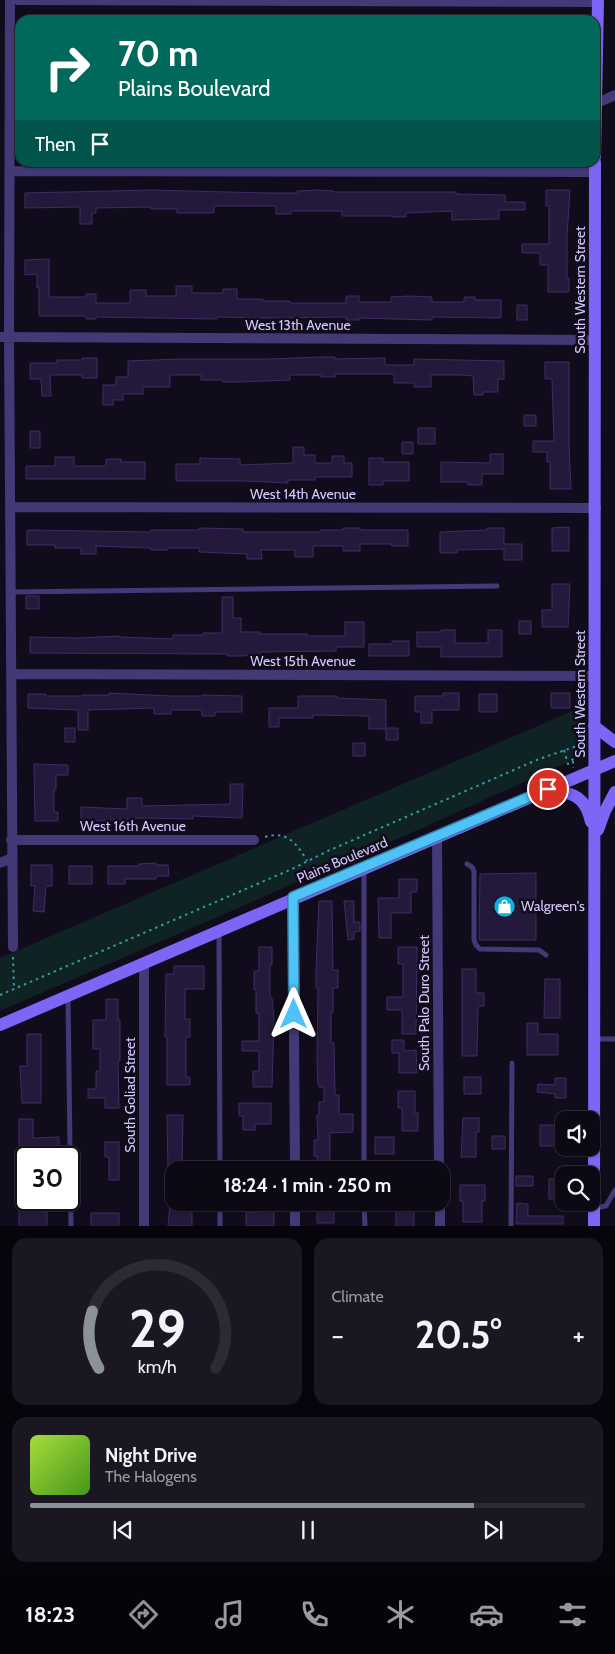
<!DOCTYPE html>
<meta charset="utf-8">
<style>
:root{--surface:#0c0914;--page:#1a1722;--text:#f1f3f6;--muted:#9a9aa0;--line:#2c2a34;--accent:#8c9099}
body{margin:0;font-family:Cabin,sans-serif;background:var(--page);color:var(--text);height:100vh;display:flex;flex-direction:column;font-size:19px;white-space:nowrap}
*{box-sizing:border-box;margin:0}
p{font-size:16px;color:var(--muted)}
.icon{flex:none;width:28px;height:28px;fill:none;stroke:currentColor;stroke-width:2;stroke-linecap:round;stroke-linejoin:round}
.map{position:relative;height:1226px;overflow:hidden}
.details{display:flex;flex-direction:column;gap:12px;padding:12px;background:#07050b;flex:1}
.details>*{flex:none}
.banner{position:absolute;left:15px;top:15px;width:585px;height:152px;border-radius:15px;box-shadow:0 1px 4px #0004,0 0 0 1px var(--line);background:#00695c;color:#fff;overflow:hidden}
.controls{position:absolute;left:555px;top:1111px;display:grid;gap:10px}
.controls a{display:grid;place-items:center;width:45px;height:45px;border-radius:10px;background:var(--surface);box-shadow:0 1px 4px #0004,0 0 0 1px var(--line);font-size:25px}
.speed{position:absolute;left:15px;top:1146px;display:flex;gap:10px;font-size:25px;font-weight:700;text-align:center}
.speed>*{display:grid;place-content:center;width:65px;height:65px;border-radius:50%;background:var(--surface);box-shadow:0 1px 4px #0004,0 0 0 1px var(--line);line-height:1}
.speed .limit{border:2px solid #111;border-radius:8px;background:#fff;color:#111}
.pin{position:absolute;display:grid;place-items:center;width:42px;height:42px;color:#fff;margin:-21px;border:2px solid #fff;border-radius:50%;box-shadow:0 1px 5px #0007}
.me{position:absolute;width:55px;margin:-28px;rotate:0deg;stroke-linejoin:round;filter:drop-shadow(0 0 4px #0008)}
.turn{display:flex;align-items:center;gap:18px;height:105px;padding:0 20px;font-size:22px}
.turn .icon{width:65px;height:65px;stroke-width:2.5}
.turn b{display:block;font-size:35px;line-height:42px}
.then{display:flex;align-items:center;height:48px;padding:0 20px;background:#0003;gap:10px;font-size:19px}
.big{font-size:38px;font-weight:700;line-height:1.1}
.details .tile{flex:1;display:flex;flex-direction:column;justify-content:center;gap:8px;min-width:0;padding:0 18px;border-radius:15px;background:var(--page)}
.details .dial{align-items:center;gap:0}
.dial svg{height:130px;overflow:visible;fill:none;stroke:var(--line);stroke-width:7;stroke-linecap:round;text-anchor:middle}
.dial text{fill:var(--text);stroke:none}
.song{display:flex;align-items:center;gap:15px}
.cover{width:60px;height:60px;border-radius:8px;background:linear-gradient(135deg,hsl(80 70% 55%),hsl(100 70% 35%))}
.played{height:5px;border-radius:2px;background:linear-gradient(90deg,var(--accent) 80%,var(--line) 80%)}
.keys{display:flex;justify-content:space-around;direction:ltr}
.heat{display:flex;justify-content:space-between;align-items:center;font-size:28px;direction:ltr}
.details .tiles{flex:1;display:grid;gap:12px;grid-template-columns:1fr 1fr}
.tile:last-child{grid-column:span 2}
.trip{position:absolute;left:165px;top:1161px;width:285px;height:50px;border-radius:15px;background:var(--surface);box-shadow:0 1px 4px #0004,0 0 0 1px var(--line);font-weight:700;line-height:50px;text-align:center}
.tabs{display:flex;height:80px;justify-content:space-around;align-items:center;background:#050408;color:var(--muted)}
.tabs .icon{width:35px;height:35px}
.tabs .active{color:var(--accent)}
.tabs b{font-size:22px;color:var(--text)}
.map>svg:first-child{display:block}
.green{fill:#0f2224}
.building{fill:#24193a;stroke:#3f2c65}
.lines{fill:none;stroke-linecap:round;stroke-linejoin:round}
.path{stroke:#339ca6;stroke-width:2;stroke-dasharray:2.5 4;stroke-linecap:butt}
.service{stroke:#443977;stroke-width:5}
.minor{stroke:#443977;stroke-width:10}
.secondary{stroke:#7d65f6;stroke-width:12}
.route-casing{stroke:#337fa1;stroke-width:12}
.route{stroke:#4fc3f7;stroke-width:9}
.labels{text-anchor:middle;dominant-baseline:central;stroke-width:5;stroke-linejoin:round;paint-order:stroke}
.street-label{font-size:14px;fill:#d5c8fc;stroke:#100c1b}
.poi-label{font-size:14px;fill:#d5c8fc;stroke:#100c1b;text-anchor:start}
</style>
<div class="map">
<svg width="615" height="1227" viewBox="0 0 615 1227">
<rect width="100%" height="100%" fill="#100c1b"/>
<path class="green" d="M579 708 575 754 566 763 411 833 0 1011V958Z"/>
<path class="building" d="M151 190 267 193H297V191L319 190 334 191V192H456V194L505 195V202H525V210H499V219L452 220V211L406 213V217H392V216H342V211H291V214H276V206H214V213H177V209H151V207L96 208V213H92V224H80V207L25 208V193Z
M546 190H570L567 237V278H569V292H548V265H540V253H522V244H549V206H546Z
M49 259V297H86V294H96V303H130V290H146V296H176V286H192V293H223V289H237V299H263V301H290V303H346V296H359V302H391V297L409 296 432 297V302H464V297H475V300H501V318L432 317V320L359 318V320H346V317L263 318 217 317V319L96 317V319H86V316H39V287L37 288V274L25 275V260Z
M517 305H527V320H517Z
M321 357H335V359L385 358V365H414V359L504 361V379H498V392H483V395H474L473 376 462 375H431V387H414V383H394V374H335V377H321V375H290V380L239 382H223V380H201V375H170V387H143V394H123V400H113V405H103V385H116V377H128V361L178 359H271Z
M82 358H97V378H82V375H50L51 396H42L41 379H30V363H57V360H82Z
M545 362H569V445L571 489H550V462H547V452H533V441H554L552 379H545Z
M524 415H536V426H524Z
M418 428H435V444H418Z
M30 431H40V448H30Z
M402 442H413V454H402Z
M293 447H304V455H315V463H332V456H344V463H352V477H315V480H288V483L246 481H176V464H200V458L240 459V465L293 463Z
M490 454H503V474H482V485H468V482H441V462L490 463Z
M55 457H74V466H106V459H121V462H145V479H26V466H55Z
M369 458H383V462H409V481H383V485H369Z
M569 527V551H552V528Z
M199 528 243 529V532H320V530H343V528H360V530H408V546H391V544H360V551H343V546H313V557H295V550H261L262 559H247V554L199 552V548H168V550H151V548L96 546V554H81V548H55V545H27V530L151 532V530H199Z
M487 528H504V544H522V560H504V549L457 550V553H440V532L487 530Z
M552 584H570L568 627H542V610H552Z
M26 596H39V609H26Z
M222 597H233V618H241V632H260V634H307V636H345V622H364V647H336V651L260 652V655L241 656H227V654L30 653V637L80 638 120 636V637L173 639V635H203V633H222Z
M519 621H531V634H519Z
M441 630H455V643H488V630H502V657H441V647H417V632H441Z
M392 641H409V656H369V644H392Z
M109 693 171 696H202V695L242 696V712H215V716H202V710H171V714H154V708L88 710V730H78V710L28 708V694H46V696H82V695H109Z
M443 693H459V710H432V723H421V712H415V696H443Z
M551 693H570V708H551Z
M479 694H497V712H479Z
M298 696H337V698L386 700V728H398V740H386V729H369V716L313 715V718H279V727H269V708H298Z
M65 728H75V742H65Z
M353 743H365V756H353Z
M34 764 68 765V775H56V790H54V812H58V821H35Z
M230 784H243L242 818 193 816V819L142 818 81 822V807L127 809V798H142V806L230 804Z
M156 863V865H168L169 876H156V879H125V884H108V866H139V864Z
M31 865H52V886H46L44 912 33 911 35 886H31Z
M69 866H92V884H69Z
M536 873V940H479L480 874Z
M399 879H417V892H411V913H391V938H379L378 898H399Z
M319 901H332L333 970H338V988H333V1012H331V1043H334L335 1095H339V1114H353V1132L330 1133V1161H342V1170H317V1156H314V1140H318L317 1115H319V1102H324V1087H319L318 1085 317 1059 318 988H316V970Z
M344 901H354V922H360V931L354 932V939L348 940Z
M259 947H272V965H270V998H272L274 1018 272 1087H253V1071H259V1051H242V1041H259V1013H256V990H254V971H259Z
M398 947H417L416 1034H402V1010H387V997H403V964H398Z
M174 966H204V989H185V1019H190V1037H186V1077H190V1085H167V1037H165L166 974H174Z
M462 969H476V993H484V1006H478L477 1056H462Z
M545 979H560V1018H544Z
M106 999H118V1020H120V1061H118L119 1108H105V1098H88V1089H96V1071H100V1049H93V1020H106Z
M527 1023H538V1034H558V1055H527Z
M27 1034H41V1103H22L20 1066H27Z
M392 1040H404V1051L416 1050 417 1073H399V1053H392Z
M464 1077H481V1094H464Z
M555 1078H566V1098H555V1094L537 1092 538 1084 555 1085Z
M398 1091H415V1113H418V1131H402V1108H398Z
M239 1103H271V1124H255V1130H243V1116H239Z
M167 1115H183L182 1170H168Z
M463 1118H479V1132H476V1157H461Z
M19 1119H33V1138L59 1137V1149H41V1158H19Z
M540 1125H564V1146H540Z
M492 1136H505V1149H492Z
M375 1137H394V1154H375Z
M105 1142H119V1180H109V1157H105Z
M255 1162H275V1170H255Z
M516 1176H533V1186H516Z
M549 1179H563V1199H549Z
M460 1185H485V1201H482V1222H463V1201H460Z
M19 1200H42V1212H47V1227H19Z
M170 1202H192V1226H168Z
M259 1202H274V1226H246V1212H259Z
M517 1203 528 1204V1216H563V1224H516Z
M396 1208H414V1227H396Z
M317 1211H334V1223H317Z
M91 1213H119V1227H91Z"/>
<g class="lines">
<path class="path" d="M564 750 568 764 576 756 578 746
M573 761V768
M265 837C286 830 297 843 307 861
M13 957 14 989
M0 995 292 869 330 850 539 759 583 744"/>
<path class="service" d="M11 592 497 586
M467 864 472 867 474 871V940L476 945 480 949 539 950 546 955
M364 868V1170
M219 931 220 1170
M68 996 71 1227
M596 1039H615
M220 1202V1227
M364 1202 365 1227
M595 1208 606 1206 615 1190
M511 1227 512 1063"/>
<path class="minor" d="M10 0 9 337 13 947
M18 0 598 2
M597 103 615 95
M10 171 594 172
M0 337 595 340
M10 507 596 508
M12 674 595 676
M437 836 439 1170
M11 840H254
M0 863 12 858
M293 897 295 1170
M144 964V1227
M295 1202V1227
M440 1202V1227"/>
<path class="secondary" d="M595 157 598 0
M594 726 615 742
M548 789C572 794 585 794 591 822
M598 830 605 811 615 792
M0 1025C205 936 410 848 615 761
M594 1227 595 162"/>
</g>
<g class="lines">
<defs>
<path id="route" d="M294 1014 293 897 548 789"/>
</defs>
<use href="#route" class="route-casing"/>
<use href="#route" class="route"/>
</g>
<defs>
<symbol id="shop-disc" viewBox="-11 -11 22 22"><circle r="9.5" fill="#0db0e4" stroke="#100c1b"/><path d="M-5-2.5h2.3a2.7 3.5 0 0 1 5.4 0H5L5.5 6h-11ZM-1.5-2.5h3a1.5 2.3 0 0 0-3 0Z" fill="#fff"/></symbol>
</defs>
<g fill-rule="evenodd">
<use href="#shop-disc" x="492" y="894" width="25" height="25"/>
</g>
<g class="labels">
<g class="street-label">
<text transform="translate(580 290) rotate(-90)">South Western Street</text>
<text x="298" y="325">West 13th Avenue</text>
<text x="303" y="494">West 14th Avenue</text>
<text x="303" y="661">West 15th Avenue</text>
<text transform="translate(580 694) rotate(-90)">South Western Street</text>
<text x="133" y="826">West 16th Avenue</text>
<text transform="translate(342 860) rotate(-23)">Plains Boulevard</text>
<text transform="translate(424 1003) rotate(-90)">South Palo Duro Street</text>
<text transform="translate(130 1095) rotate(-90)">South Goliad Street</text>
</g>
<g class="poi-label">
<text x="521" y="906">Walgreen's</text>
</g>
</g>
</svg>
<div class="controls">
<a><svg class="icon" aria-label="sound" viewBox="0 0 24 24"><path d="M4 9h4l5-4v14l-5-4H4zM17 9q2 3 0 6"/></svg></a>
<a><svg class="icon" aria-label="search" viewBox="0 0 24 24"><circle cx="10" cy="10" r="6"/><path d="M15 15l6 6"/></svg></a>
</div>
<div class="speed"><div class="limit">30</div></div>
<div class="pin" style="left:548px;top:789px;background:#d93025"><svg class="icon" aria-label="arrive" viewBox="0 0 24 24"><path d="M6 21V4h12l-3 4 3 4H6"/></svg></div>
<svg class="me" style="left:294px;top:1014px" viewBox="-20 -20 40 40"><path d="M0-17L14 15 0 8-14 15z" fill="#4fc3f7" stroke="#fff" stroke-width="4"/></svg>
<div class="trip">18:24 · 1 min · 250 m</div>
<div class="banner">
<div class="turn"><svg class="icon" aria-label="right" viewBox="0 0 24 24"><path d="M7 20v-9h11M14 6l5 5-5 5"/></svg><div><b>70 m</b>Plains Boulevard</div></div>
<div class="then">Then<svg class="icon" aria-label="arrive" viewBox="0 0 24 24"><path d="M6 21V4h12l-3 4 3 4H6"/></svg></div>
</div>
</div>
<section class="details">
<div class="tiles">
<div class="tile dial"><svg viewBox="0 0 100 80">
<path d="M14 69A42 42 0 1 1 86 69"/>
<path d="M14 69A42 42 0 0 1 10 34" stroke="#8c9099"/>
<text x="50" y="56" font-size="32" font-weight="700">29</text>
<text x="50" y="72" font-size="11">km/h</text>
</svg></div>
<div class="tile"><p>Climate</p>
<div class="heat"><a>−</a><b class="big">20.5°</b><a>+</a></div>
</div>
<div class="tile">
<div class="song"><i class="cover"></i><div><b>Night Drive</b><p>The Halogens</p></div></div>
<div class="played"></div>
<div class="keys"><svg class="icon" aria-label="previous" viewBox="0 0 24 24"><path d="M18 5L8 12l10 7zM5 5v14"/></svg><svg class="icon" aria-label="pause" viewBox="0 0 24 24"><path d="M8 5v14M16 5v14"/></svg><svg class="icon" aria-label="next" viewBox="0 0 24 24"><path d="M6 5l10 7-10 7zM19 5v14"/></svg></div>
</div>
</div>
</section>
<nav class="tabs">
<b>18:23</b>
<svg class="icon active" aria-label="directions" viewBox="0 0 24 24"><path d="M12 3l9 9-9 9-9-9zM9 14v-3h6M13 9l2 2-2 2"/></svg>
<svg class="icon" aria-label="music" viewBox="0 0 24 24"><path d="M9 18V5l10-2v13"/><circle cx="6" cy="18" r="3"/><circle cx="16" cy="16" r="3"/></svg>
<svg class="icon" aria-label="phone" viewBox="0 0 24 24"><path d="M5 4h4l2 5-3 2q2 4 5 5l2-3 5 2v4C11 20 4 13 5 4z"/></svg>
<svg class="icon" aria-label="climate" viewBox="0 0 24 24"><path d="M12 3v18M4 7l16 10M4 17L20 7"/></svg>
<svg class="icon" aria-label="car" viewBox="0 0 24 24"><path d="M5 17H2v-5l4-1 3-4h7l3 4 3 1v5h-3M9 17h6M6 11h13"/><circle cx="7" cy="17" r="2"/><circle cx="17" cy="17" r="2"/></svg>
<svg class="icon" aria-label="filters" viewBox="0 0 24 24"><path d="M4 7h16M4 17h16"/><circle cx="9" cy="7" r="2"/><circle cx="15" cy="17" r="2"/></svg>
</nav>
